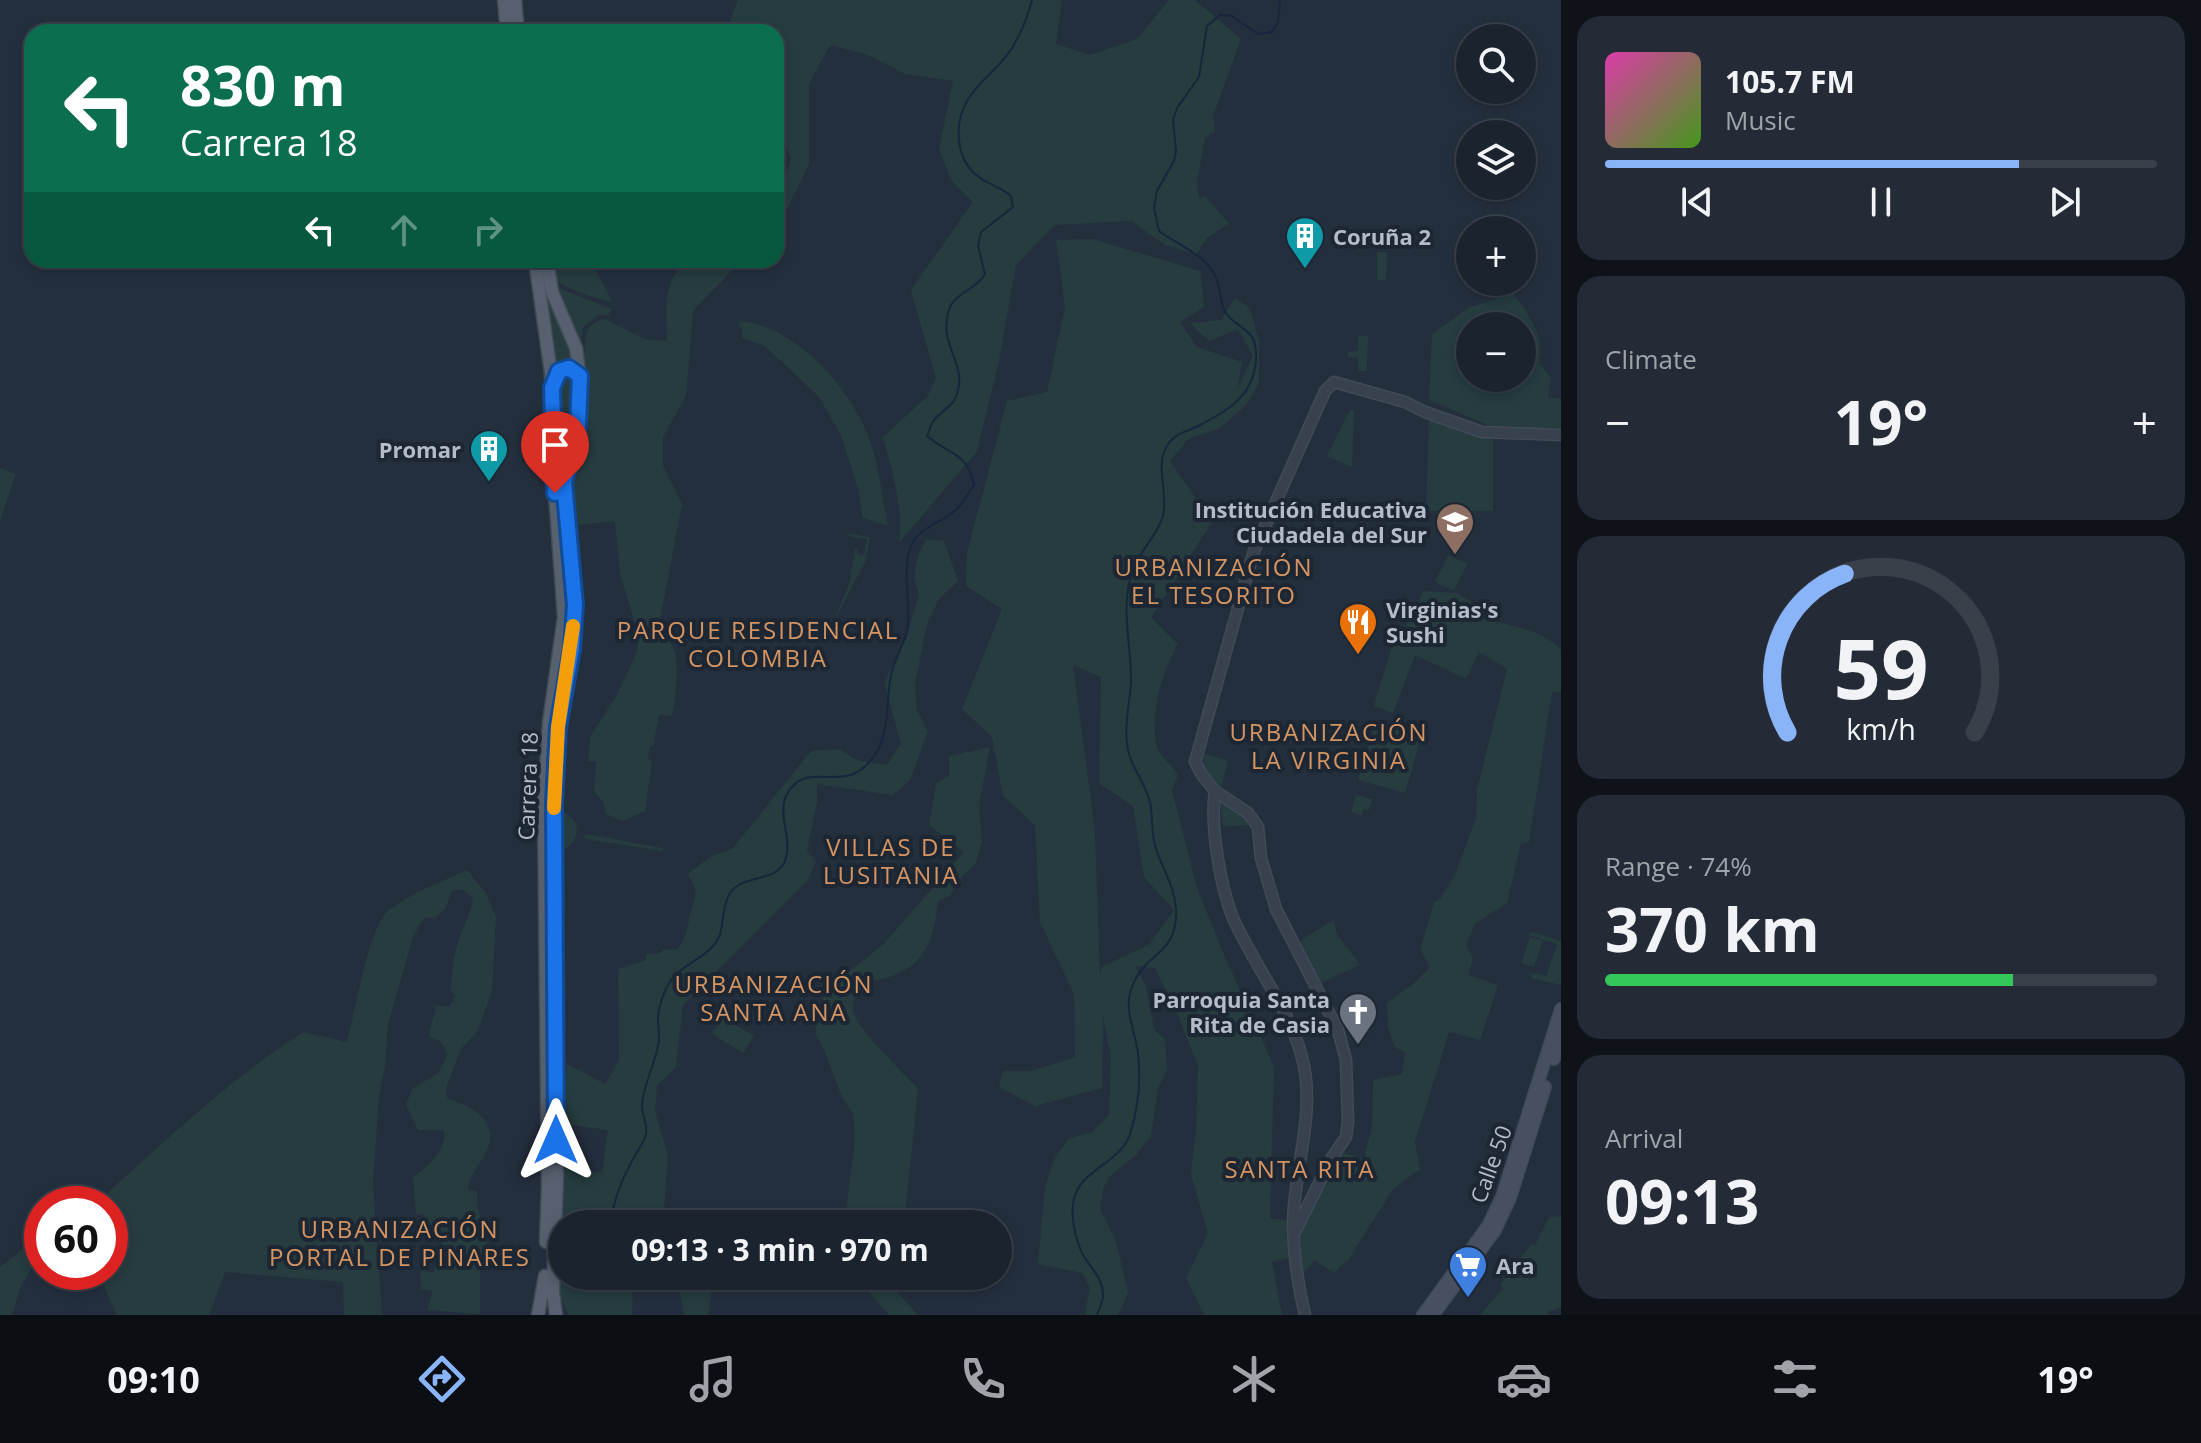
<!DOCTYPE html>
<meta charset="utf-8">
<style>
:root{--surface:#1b232e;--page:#242b36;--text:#f1f3f6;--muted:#a0a4aa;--line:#39404a;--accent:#8ab4f8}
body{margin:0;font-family:"Open Sans",sans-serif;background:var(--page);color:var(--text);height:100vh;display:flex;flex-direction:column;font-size:30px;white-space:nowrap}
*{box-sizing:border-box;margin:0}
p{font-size:26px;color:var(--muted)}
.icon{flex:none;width:44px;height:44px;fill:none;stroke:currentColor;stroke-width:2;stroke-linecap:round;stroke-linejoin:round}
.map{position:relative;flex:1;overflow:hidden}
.side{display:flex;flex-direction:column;gap:16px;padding:16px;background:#0f1319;width:640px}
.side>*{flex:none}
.top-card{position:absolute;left:24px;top:24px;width:760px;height:244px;border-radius:24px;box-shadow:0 4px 12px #0003,0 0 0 2px var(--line);background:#0b6e4f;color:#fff;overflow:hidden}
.fabs{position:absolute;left:1456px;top:24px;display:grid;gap:16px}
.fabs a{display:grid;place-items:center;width:80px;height:80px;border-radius:50%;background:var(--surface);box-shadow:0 4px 12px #0003,0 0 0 2px var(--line);font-size:40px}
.speed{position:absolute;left:24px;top:1186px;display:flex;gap:16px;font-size:40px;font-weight:700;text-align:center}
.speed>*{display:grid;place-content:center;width:104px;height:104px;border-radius:50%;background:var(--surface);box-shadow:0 4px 12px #0003,0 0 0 2px var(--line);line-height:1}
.speed .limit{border:12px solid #d22;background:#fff;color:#111}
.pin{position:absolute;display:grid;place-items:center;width:68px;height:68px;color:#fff;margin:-82px -34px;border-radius:50% 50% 50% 0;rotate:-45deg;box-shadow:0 0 8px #0007}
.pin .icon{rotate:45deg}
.me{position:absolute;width:88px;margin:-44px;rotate:0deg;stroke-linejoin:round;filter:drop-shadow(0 0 6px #0008)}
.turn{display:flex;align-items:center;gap:28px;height:168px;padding:0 24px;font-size:36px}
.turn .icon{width:104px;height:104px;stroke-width:2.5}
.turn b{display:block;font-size:56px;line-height:68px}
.lanes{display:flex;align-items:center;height:76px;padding:0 24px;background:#0003;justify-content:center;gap:40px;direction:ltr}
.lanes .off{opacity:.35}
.big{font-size:60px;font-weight:700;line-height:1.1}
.side .widget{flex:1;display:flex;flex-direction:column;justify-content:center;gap:12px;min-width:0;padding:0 28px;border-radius:24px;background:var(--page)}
.side .dial{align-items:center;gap:0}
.dial svg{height:208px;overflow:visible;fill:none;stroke:var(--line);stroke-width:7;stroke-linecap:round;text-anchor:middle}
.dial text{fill:var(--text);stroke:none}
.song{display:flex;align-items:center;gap:24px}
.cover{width:96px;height:96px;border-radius:12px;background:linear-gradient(135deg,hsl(320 70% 55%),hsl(100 70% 35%))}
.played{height:8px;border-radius:4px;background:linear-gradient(90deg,var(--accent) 75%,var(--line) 75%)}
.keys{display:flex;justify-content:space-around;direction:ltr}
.heat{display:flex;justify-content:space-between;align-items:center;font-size:44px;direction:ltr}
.charge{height:12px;border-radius:6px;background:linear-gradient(90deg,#34c759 74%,var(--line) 0)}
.trip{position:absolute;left:548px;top:1210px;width:464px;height:80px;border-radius:40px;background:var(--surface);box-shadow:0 4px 12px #0003,0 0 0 2px var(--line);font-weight:700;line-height:80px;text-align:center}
.tab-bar{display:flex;height:128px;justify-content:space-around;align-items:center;background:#0b0e12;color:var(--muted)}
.tab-bar .icon{width:56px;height:56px}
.tab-bar .selected{color:var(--accent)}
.tab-bar b{font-size:36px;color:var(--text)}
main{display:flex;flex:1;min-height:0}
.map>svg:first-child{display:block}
.green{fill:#263c3f;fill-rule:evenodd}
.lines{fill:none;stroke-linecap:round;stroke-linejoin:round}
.stream{stroke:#17263c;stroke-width:2}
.tertiary-casing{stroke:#414a57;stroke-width:13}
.secondary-casing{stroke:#414a57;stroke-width:14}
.primary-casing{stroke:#414a57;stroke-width:15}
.tertiary{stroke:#38414e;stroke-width:10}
.secondary{stroke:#465061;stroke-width:11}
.primary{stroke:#56606e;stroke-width:12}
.route-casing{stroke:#114b97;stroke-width:20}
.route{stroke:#1a73e8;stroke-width:14}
.slow{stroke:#f59e0b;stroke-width:14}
.labels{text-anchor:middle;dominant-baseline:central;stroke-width:8;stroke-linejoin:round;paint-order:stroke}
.poi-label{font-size:22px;font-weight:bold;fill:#b4bcc9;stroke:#1d2633;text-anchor:start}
.street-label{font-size:22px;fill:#b4bcc9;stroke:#1d2633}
.neighbourhood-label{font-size:24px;letter-spacing:2px;fill:#d59563;stroke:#1d2633}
</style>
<main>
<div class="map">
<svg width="1561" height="1315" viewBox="0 0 1561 1315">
<rect width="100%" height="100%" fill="#242f3e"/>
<path class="green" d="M738 0H1062L1056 44 1090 55 1137 39 1169 0H1195L1241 39 1213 116 1215 132 1205 138 1197 182 1199 198 1205 196 1229 224 1208 237 1196 254 1165 245 1131 221 1055 225 1016 265 999 361 977 451 899 543C904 507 892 472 883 437L927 397 936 378 911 290 973 202 951 180 939 149 953 81 905 74 868 55 830 45 809 84V164L785 213 776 223V205L791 158C776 129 768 105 782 73L776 69V32H726Z
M1093 239 1200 271 1204 307 1180 322 1197 347 1242 362 1238 388 1253 356 1238 329 1209 341 1190 323 1221 320 1235 298 1250 309 1259 342V384L1246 405 1220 428 1188 439 1170 461 1212 522 1151 618 1178 644C1162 672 1151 710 1156 744 1158 754 1172 766 1178 775L1172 790 1197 888 1222 950 1274 1067 1270 1218 1289 1221V1258L1272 1262 1282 1315H1204L1186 1278 1208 1233 1191 1174 1196 1130 1198 1066 1177 1013 1155 968 1135 966 1146 987 1154 1029 1165 1040 1167 1069 1158 1089 1151 1136 1136 1155 1109 1177 1103 1189 1100 1209 1116 1241 1128 1293 1118 1315H1085L1090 1287 1082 1273 1038 1264 1045 1187 1054 1160 1069 1138 1091 1133 1109 1115 1111 1057 1103 1016 1102 1088 1035 1106 999 1087 1003 1071H1032L1075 1057 1074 994 1040 922 1035 825 1003 796 992 737 962 709 1002 609 966 586 967 553 1007 401 1047 392 1065 307 1056 240ZM1073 665 1101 677 1099 783 1133 806 1144 877 1174 910 1150 944 1102 967 1100 977 1095 831Z
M1377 252H1387L1386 280H1377Z
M551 260H595L597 272 612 302C591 297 571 291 553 278Z
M688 260H742L693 311 686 396 663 437V465L682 504 658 631C662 635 669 640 672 645 681 660 675 699 672 716L659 715 653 746H650L648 759 652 760 645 811 623 821 606 814 603 802 594 791 596 762 588 761 590 737 617 695 637 652 638 633 620 574 615 521 577 525 578 520 571 519C566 471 580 425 584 377 585 363 583 347 587 333 589 325 596 320 605 319L644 339 667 341C666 311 662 280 688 260Z
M556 287 612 309 608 315H598L583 327 580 350Z
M544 288 567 334 574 367 557 372Z
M1513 294C1530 315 1545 337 1539 363L1551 378 1548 397 1561 399V428H1495L1429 400 1432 334 1470 307ZM1470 326H1522V378H1470Z
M740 321C792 326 841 378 863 424 878 455 881 492 888 526L863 518 858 489 841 435 819 397 765 346 742 338V328L738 327Z
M1358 336H1368L1367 371H1358V358L1348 357V352L1358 351Z
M573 373C581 406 569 442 562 474L559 380 560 375Z
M1350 410 1354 411 1352 467 1327 456Z
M1429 417 1493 438V511H1426Z
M0 468 16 474 0 521Z
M845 533 870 537 865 562 832 625 849 584 855 549H858L857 554 864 555 867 539 852 537Z
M927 539 944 541 958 581 939 599 927 624 915 684 917 711 928 731 910 780 893 795 817 784V802L807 850 816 862 807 881 683 1005 676 1067 657 1085 655 1112 668 1156 663 1224H562V1276H667L669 1282 633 1280 632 1315H569C549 1289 561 1203 563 1168L602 1173 608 1130 564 1124 567 1064 605 1084 619 1060 618 969 646 960V954L661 953 663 949 678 950 686 933 696 891 688 874 710 857 733 848 811 751 839 749 856 760 887 765 901 743 884 682 906 639 919 595 914 578 918 555Z
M1448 555 1467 564 1454 591 1435 582Z
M1423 591 1457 593 1483 609 1492 607 1491 621C1514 626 1545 631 1561 650V693L1552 692 1529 842 1521 843 1507 903 1475 924 1466 945 1473 959 1468 975 1498 985 1480 1040 1449 1032 1415 1142 1420 1169 1393 1189 1347 1262 1343 1263 1335 1273 1314 1260 1303 1274C1284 1250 1324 1174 1341 1152L1364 1159 1372 1127 1373 1080 1402 1074 1405 1053 1394 1046 1388 1026 1387 1003 1413 984 1430 967 1420 950 1434 902 1440 899 1455 875 1476 818 1477 790 1507 669 1479 652 1466 679 1415 655 1393 713 1374 706 1391 649 1411 618Z
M1377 720 1421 737 1405 793 1358 780Z
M990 747 979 805 982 841 976 863 962 876 950 896 938 901C934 933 930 959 897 974 882 981 871 978 856 989 855 995 853 1003 853 1009 855 1028 903 1072 918 1089L904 1224H831L833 1213 846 1214 855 1137 853 1114 842 1097 825 1052 816 1035 817 1010 828 988 883 945 964 852 929 825 936 783 949 776V756Z
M1202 753 1228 761 1221 788 1203 767Z
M1356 795 1372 799 1369 810 1364 809 1362 816 1351 812Z
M1219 799 1238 812 1250 825 1223 826Z
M557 809C584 819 582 840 559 854Z
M587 834 662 848 664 849 662 851 586 839 584 836Z
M467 870 486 893 496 917 492 991 478 1030 461 1049 446 1088 447 1098C469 1105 501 1121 487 1150 480 1164 470 1174 468 1189L477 1191V1203L482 1222H494L480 1261V1314L427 1310 433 1291 421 1289 420 1271 434 1272 435 1266H442V1240L434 1234 432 1226 425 1222 424 1214 416 1215 413 1177C428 1166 447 1151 444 1130H418L406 1105 412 1089 438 1073 448 1054 441 1042 429 1036 436 1005 449 1007 456 995 450 991C452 976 453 961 457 946 461 929 471 916 473 898L462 889 452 891 445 909 434 919 425 917 414 934 388 1024 385 1066 379 1096 373 1183 382 1315H344L343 1282 225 1272 209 1315H117L97 1272H110V1204H95C162 1144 227 1081 303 1032L347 1042C355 1013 368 929 388 911 410 893 441 882 467 870Z
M1334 920 1337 934 1360 965 1321 983 1298 944 1305 937Z
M1532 932 1561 941V985L1531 978 1533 973 1546 976 1557 944 1529 935Z
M1530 937 1543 941 1534 967 1521 963Z
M722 1017 754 1036 743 1053 712 1034Z
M921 1215 976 1224H919Z
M1561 1216V1308L1549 1311 1547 1315H1480L1503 1288 1500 1285 1531 1244 1535 1245 1549 1217Z
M32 1242 42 1243V1253L21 1285 12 1315H0V1267Z
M676 1276H714L708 1315H684Z
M820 1276H899V1294L918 1315H889L863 1285 853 1281V1285L820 1278Z"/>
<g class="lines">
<path class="stream" d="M613 1224C610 1205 623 1178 632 1161 636 1152 644 1143 646 1134 648 1123 641 1114 642 1104 644 1084 654 1066 658 1046 661 1036 657 1026 658 1016 659 1007 663 994 667 987 677 964 709 959 719 937 724 924 722 908 729 895 741 873 773 884 784 863 796 838 771 810 792 787 814 761 848 798 876 753 891 729 885 697 892 671 896 655 907 640 908 625 910 601 903 575 909 552 915 527 941 524 957 509 964 502 969 492 974 484 966 451 949 455 927 436 929 431 931 423 935 419 947 405 956 407 959 385 962 358 937 340 950 307 956 293 977 289 985 274L978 246 981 232 1013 207 1011 196C1000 186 989 185 979 177 955 160 953 122 969 98 980 80 998 69 1010 51 1021 34 1027 20 1032 0
M1097 1315C1099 1310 1102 1303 1103 1297 1104 1278 1090 1268 1082 1253 1076 1240 1071 1219 1073 1204 1077 1169 1120 1165 1130 1134 1138 1109 1141 1080 1138 1054 1136 1034 1125 1012 1130 993 1141 951 1178 958 1176 910 1175 885 1161 868 1155 845 1151 831 1153 816 1150 802 1145 782 1129 765 1127 744 1124 724 1130 702 1131 682 1132 645 1119 606 1133 570 1139 551 1158 535 1163 516 1169 492 1153 464 1169 443 1176 433 1186 432 1196 427 1226 412 1256 396 1256 356 1257 328 1239 331 1226 313 1219 303 1221 288 1216 277 1204 253 1179 246 1159 231L1154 208 1157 191 1174 161 1176 151 1173 120 1177 108 1199 77 1207 26 1220 15 1232 16 1258 34 1272 32 1278 22 1280 0"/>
<defs>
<path id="tertiary" d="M1215 791C1210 825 1220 886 1233 918 1255 968 1293 1012 1304 1066 1313 1113 1298 1159 1294 1206 1291 1243 1297 1279 1305 1315
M1294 1234 1331 1159 1346 1137 1348 1122 1346 1060 1338 1030 1276 909 1261 858 1258 827 1248 813 1215 791 1202 775 1195 762 1254 551 1325 391 1334 382 1405 402 1425 412 1482 432 1561 435"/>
<path id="secondary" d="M1554 1059 1561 1037
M1423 1315 1488 1226 1502 1197 1561 1009
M1433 1315 1495 1230 1510 1198 1545 1087"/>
<path id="primary" d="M504 0 507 32
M515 0 518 32
M535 260 551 373 555 493 564 617 549 723 544 803 548 1188 546 1242
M547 260 552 292 576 348 581 386 578 426 564 483 575 605 572 649 558 727 554 803 557 1177 553 1292 556 1315
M553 386C557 375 561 365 575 370L580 376
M538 1315 545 1276"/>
</defs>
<use href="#tertiary" class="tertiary-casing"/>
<use href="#secondary" class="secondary-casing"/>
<use href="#primary" class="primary-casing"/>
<use href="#tertiary" class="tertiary"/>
<use href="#secondary" class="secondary"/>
<use href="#primary" class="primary"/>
</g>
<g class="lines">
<defs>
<path id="route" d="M555 493 552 388 559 371 569 368 580 376 578 426 564 483 575 605 572 649 558 727 554 803 556 1140"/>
</defs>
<use href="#route" class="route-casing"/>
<use href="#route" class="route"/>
<path class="slow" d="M554 808 558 727 573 626"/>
</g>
<defs>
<symbol id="building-pin" viewBox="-11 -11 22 30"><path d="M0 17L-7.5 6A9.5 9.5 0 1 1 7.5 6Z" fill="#0f9aa8" stroke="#1d2633"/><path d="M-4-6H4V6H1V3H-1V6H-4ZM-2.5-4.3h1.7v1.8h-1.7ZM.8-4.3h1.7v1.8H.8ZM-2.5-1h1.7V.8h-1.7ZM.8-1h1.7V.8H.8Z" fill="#fff"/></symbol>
<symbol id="university-pin" viewBox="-11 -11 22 30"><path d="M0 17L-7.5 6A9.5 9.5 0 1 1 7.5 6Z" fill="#8d6e63" stroke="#1d2633"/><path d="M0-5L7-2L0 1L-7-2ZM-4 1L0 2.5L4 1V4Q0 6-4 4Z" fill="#fff"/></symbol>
<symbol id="restaurant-pin" viewBox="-11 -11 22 30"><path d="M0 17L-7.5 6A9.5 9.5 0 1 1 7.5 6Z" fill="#e8710a" stroke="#1d2633"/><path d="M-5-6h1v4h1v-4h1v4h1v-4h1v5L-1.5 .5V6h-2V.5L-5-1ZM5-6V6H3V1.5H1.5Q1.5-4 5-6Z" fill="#fff"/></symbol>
<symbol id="church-pin" viewBox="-11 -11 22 30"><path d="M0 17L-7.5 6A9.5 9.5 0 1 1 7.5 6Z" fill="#6b7280" stroke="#1d2633"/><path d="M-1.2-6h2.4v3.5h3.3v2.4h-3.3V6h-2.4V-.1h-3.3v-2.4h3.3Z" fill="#fff"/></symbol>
<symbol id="supermarket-pin" viewBox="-11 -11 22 30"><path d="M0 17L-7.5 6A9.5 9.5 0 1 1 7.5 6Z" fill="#3f7fe0" stroke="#1d2633"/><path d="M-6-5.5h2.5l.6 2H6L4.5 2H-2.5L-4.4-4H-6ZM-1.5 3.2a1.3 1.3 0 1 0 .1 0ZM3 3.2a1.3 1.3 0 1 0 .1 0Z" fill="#fff"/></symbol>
</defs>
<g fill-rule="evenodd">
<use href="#building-pin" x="1283" y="214" width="44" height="60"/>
<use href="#building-pin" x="467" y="427" width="44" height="60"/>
<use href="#university-pin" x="1433" y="500" width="44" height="60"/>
<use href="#restaurant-pin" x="1336" y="600" width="44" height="60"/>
<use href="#church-pin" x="1336" y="990" width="44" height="60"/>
<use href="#supermarket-pin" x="1446" y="1243" width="44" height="60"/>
</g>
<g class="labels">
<g class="poi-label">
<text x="1333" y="236">Coruña 2</text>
<text x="461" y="449" text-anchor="end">Promar</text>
<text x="1427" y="509" text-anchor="end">Institución Educativa<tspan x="1427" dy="25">Ciudadela del Sur</tspan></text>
<text x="1386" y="609">Virginias's<tspan x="1386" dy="25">Sushi</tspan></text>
<text x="1330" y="999" text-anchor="end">Parroquia Santa<tspan x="1330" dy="25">Rita de Casia</tspan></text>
<text x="1496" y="1265">Ara</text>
</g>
<g class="street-label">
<text transform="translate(527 786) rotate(-88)">Carrera 18</text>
<text transform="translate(1490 1164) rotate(-70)">Calle 50</text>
</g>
<g class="neighbourhood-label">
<text x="1214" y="566">URBANIZACIÓN<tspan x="1214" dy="28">EL TESORITO</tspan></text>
<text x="758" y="629">PARQUE RESIDENCIAL<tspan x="758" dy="28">COLOMBIA</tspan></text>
<text x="1329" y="731">URBANIZACIÓN<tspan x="1329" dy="28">LA VIRGINIA</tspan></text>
<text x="891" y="846">VILLAS DE<tspan x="891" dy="28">LUSITANIA</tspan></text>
<text x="774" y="983">URBANIZACIÓN<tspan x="774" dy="28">SANTA ANA</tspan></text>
<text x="1300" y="1168">SANTA RITA</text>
<text x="400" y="1228">URBANIZACIÓN<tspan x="400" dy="28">PORTAL DE PINARES</tspan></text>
</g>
</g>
</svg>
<div class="fabs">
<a><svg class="icon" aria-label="search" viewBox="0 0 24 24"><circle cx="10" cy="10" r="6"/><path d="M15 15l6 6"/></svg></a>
<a><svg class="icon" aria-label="layers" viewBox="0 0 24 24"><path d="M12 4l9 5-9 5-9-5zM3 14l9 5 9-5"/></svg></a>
<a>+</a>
<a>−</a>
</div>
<div class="speed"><div class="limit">60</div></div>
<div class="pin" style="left:555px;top:493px;background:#d93025"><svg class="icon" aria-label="arrive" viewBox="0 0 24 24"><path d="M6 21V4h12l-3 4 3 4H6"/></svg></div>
<svg class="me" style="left:556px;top:1140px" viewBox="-20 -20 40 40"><path d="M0-17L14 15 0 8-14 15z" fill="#1a73e8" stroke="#fff" stroke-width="4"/></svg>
<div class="trip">09:13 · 3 min · 970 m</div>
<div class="top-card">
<div class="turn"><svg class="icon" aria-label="left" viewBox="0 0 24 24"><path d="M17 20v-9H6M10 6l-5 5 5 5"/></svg><div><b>830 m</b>Carrera 18</div></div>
<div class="lanes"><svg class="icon" aria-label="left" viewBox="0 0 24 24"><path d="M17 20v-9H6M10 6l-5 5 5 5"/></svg><svg class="icon off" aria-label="ahead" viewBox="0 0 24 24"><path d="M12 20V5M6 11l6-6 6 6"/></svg><svg class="icon off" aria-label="right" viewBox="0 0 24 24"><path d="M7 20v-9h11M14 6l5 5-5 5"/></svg></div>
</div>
</div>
<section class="side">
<div class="widget">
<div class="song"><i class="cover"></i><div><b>105.7 FM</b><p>Music</p></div></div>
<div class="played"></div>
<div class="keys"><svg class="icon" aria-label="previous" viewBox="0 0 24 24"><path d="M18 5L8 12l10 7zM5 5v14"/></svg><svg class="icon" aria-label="pause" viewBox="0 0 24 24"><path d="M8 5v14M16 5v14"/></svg><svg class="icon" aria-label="next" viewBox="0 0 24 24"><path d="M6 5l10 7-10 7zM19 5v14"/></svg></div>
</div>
<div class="widget"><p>Climate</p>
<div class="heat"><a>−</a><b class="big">19°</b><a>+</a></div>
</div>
<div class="widget dial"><svg viewBox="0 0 100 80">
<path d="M14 69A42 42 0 1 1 86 69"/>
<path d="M14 69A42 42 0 0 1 36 8" stroke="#8ab4f8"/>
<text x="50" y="56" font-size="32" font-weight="700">59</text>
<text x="50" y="72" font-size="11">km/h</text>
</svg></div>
<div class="widget"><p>Range · 74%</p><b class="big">370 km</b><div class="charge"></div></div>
<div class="widget"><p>Arrival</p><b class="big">09:13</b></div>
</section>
</main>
<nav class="tab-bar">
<b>09:10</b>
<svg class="icon selected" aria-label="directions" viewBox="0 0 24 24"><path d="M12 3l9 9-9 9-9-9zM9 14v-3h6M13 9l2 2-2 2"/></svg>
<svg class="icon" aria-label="music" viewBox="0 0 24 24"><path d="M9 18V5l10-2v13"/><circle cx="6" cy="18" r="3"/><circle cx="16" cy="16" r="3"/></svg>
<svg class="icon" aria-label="phone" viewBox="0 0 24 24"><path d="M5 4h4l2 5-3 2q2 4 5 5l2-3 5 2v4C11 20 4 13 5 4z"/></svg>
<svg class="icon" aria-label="climate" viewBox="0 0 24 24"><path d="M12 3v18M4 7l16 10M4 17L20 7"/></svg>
<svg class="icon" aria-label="car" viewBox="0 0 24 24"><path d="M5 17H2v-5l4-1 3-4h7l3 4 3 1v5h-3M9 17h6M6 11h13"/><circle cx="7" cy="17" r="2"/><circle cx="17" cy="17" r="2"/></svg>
<svg class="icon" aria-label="filters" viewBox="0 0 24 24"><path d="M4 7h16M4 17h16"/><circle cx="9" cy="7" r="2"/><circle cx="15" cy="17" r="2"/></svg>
<b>19°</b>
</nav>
